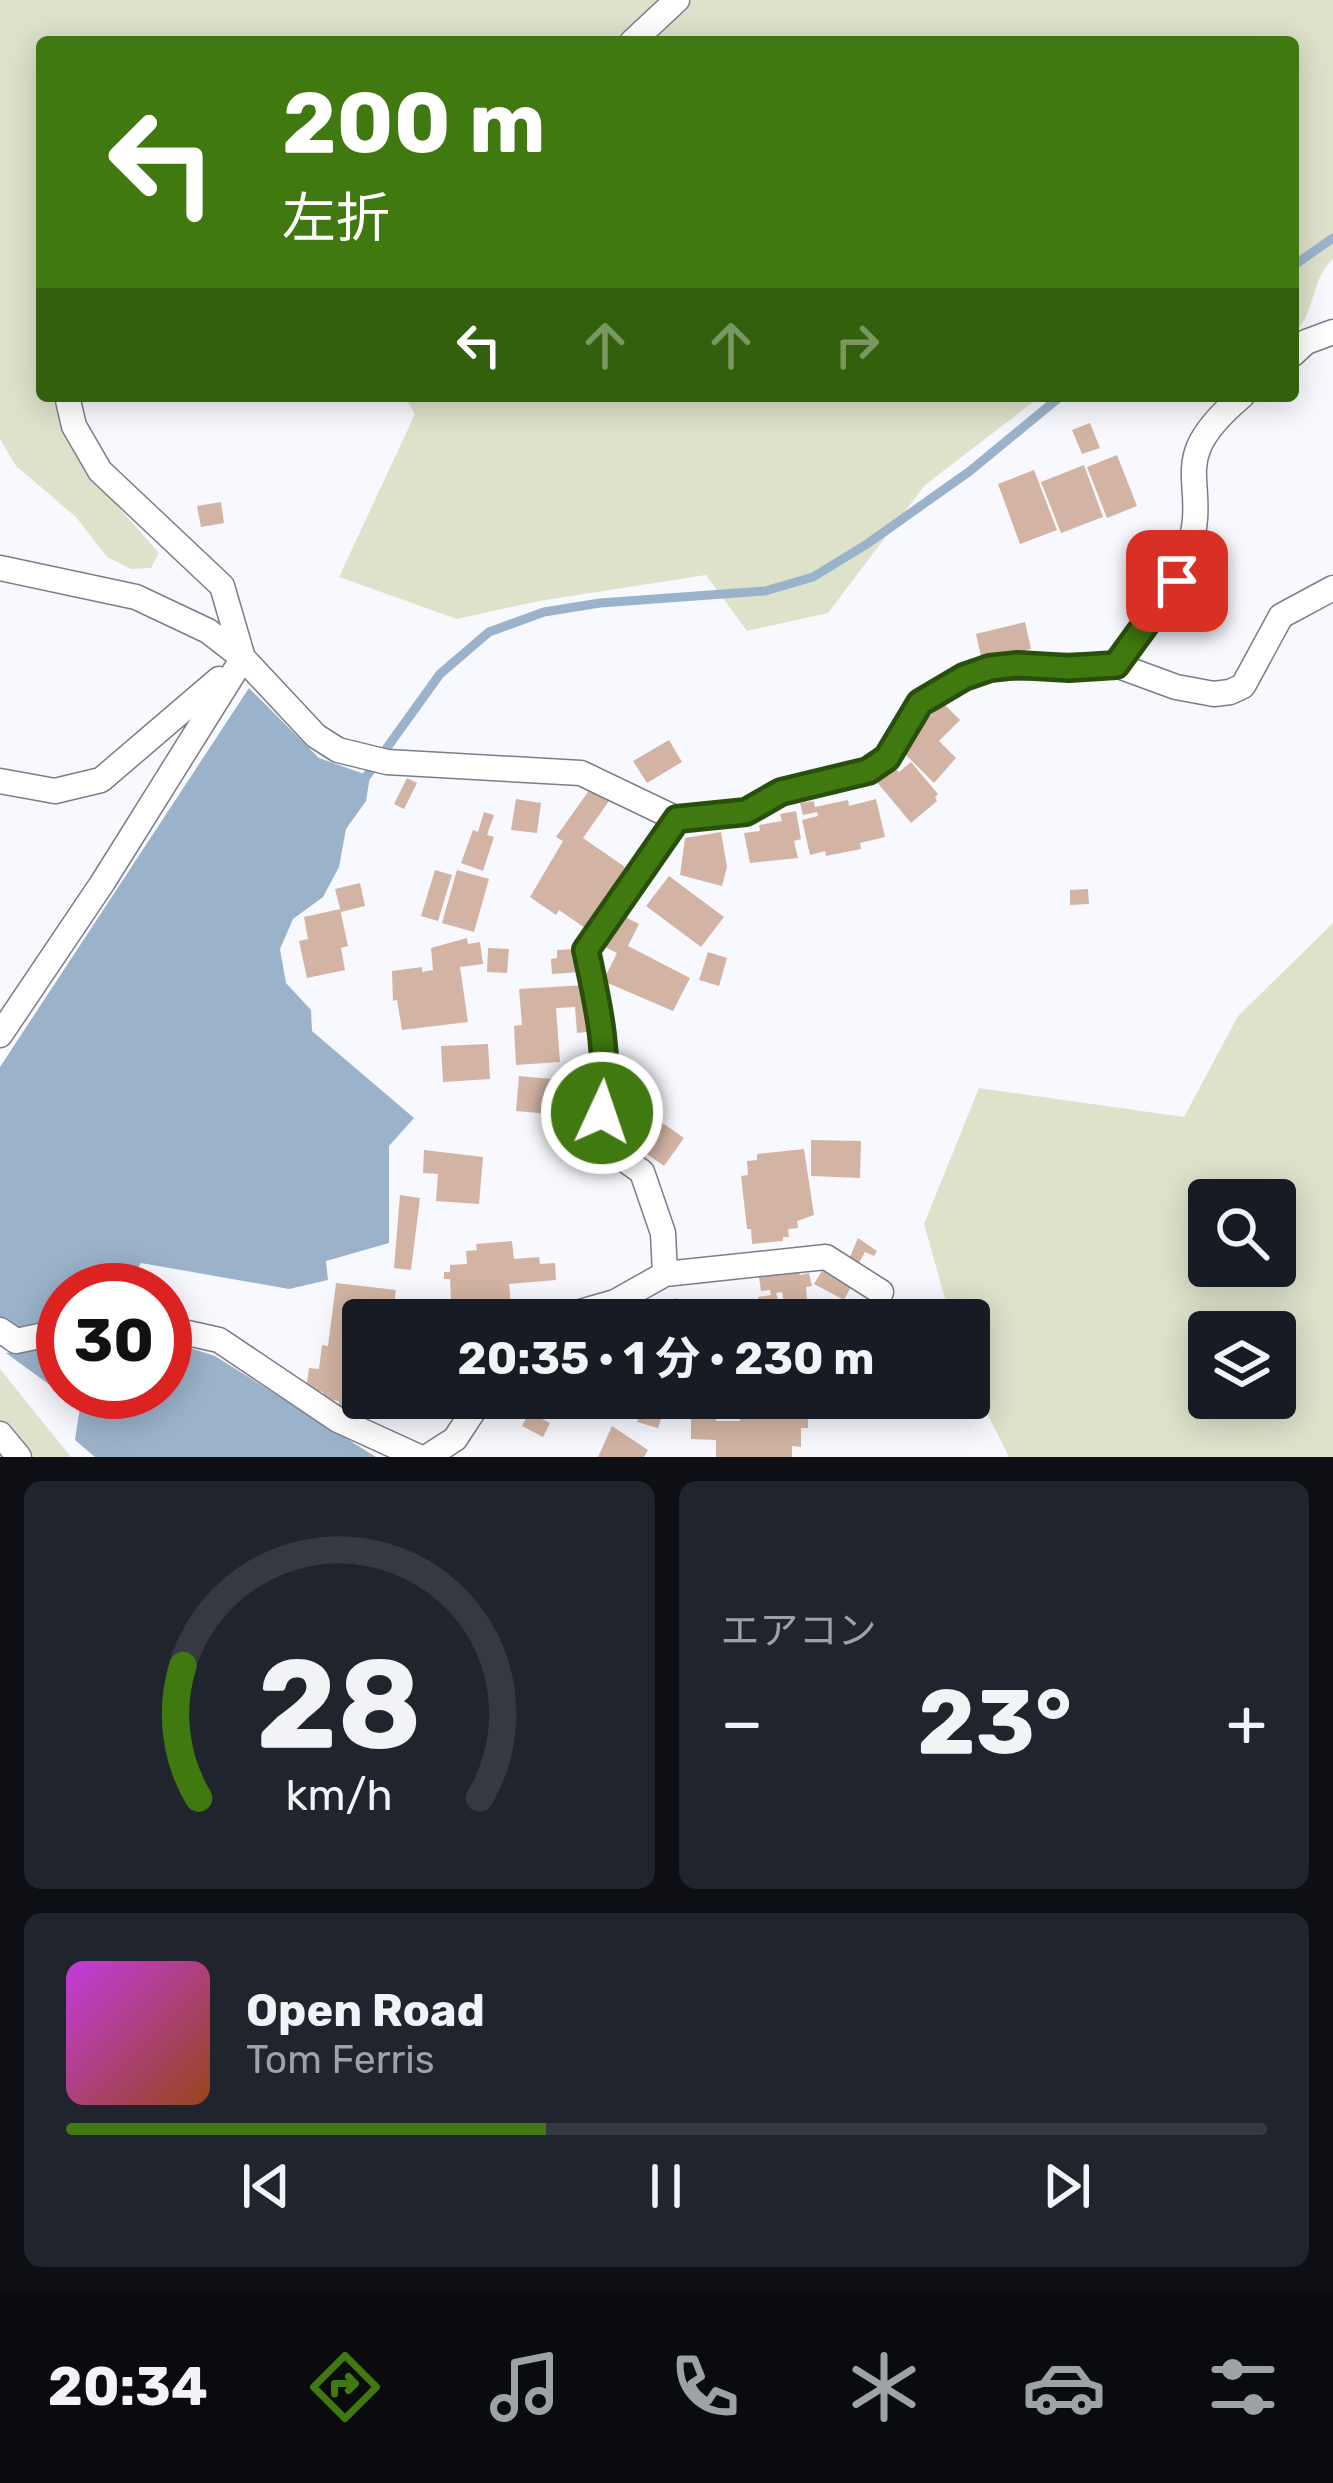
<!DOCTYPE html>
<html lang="ja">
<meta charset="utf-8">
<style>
:root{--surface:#171b24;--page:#20242c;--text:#f1f3f6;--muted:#9ea1a6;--line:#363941;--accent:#3f7910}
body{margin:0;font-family:Rubik,"Noto Sans JP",sans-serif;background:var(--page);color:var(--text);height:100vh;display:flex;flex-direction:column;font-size:45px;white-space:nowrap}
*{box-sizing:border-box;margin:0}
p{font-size:39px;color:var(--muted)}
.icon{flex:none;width:66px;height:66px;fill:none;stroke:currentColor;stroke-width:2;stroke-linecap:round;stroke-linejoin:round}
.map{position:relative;height:1457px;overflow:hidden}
.sheet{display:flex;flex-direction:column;gap:24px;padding:24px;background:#0d0f14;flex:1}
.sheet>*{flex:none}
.guide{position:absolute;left:36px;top:36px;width:1263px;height:366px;border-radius:12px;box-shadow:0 6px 30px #0003;background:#3f7910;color:#fff;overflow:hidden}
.fabs{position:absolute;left:1188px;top:1179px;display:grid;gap:24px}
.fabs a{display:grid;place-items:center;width:108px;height:108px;border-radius:12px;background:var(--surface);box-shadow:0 6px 30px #0003;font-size:60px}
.speed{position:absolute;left:36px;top:1263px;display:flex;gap:24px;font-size:60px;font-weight:700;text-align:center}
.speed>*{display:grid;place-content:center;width:156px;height:156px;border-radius:50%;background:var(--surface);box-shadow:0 6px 30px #0003;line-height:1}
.speed .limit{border:18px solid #d22;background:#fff;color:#111}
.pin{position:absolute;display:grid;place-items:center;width:102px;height:102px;color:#fff;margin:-51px;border-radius:24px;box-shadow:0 6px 18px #0006}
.me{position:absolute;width:132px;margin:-66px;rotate:3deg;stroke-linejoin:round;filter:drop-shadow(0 0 9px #0008)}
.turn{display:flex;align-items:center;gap:42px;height:252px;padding:0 48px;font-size:54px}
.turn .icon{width:156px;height:156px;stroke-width:2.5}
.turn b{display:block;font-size:84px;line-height:102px}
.lanes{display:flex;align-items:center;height:114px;padding:0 48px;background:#0003;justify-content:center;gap:60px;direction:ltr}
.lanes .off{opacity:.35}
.big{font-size:90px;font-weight:700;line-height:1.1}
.sheet .card{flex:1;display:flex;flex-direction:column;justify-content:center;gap:18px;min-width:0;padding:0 42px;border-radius:18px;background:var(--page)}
.sheet .dial{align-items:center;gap:0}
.dial svg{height:312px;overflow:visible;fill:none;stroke:var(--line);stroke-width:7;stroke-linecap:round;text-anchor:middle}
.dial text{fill:var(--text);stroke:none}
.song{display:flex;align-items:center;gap:36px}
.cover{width:144px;height:144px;border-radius:18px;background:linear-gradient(135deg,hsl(290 70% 55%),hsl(20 70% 35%))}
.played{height:12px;border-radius:6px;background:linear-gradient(90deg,var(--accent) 40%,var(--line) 40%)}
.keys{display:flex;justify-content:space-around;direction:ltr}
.heat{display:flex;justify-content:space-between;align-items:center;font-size:66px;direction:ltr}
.sheet .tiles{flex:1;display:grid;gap:24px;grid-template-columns:1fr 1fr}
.card:last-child{grid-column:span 2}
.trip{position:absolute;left:342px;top:1299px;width:648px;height:120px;border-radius:12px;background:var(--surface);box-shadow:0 6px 30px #0003;font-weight:700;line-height:120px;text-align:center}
.dock{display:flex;height:192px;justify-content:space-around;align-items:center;background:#090b0e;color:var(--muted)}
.dock .icon{width:84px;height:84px}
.dock .active{color:var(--accent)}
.dock b{font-size:54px;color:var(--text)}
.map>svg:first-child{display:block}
.green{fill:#dee2cb;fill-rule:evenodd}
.water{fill:#9bb3ca}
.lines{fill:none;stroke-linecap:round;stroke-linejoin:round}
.stream{stroke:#9bb3ca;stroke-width:9}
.building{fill:#d3b4a4}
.street-casing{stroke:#7c7d88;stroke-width:27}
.street{stroke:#fff;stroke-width:24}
.route-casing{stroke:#294f0a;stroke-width:30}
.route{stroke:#3f7910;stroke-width:21}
</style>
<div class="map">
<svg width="1333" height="1457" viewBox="0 0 1333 1457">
<rect width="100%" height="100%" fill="#f8f9fe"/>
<path class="green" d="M0 0H1333V259C1310 279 1316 315 1293 334V42H42V396H51L86 471 159 553 151 568 131 569 107 557 76 517 16 466 0 439Z
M404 396H1041L925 485 828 613 747 631 706 575 539 601 457 619 339 577 415 414Z
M1333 923V1457H1009L969 1378V1320H951L924 1224 979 1088 1184 1117 1238 1016ZM1209 1200H1275V1266H1209ZM1209 1332H1275V1398H1209Z
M0 1369 71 1457H0Z"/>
<path class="water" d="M249 688 319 758 370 776 366 801 346 829 339 867 323 897 293 919 280 949 286 983 311 1010 312 1031 414 1118 389 1146V1243L326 1261 328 1280 289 1289 141 1263 126 1290H63V1317L13 1329 0 1317V1067Z
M165 1340 215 1356 376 1457H95L75 1440 80 1407 6 1353 63 1342V1392H165Z"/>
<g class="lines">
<path class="stream" d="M1293 266 1333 238
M363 781 440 674 489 632 544 612 600 603 765 591 813 577 867 544 970 471 1061 396"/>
</g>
<path class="building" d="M1090 423 1100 448 1082 454 1072 430Z
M1117 455 1137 506 1107 518 1087 467Z
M1084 465 1103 517 1061 533 1041 482Z
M1034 470 1057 530 1020 544 998 484Z
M221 502 224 523 201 527 197 506Z
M1025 622 1031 649 982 661 976 634Z
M943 703 960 720 939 741 956 758 934 783 904 753 918 732 916 730Z
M669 740 682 762 647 783 633 761Z
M911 762 938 794 935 797 937 801 911 823 876 781 894 767 899 772Z
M407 778 417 783 404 809 394 804Z
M590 789 609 801 583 838 625 867 588 930 559 910 556 915 530 897 563 841 556 837Z
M516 799 541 803 537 833 511 830Z
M876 799 885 837 860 843 861 849 826 856 825 851 810 855 802 820 818 816 817 812 803 815 800 803 814 801 815 807 848 800 849 806Z
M796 811 801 839 794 841 798 858 750 863 744 833 760 831 759 825 782 821 780 814Z
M484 812 494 815 487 835 494 837 483 871 461 863 473 830 478 832Z
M721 832 727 867 722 886 680 875 685 838Z
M435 870 452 875 438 921 421 916Z
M457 870 489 879 474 932 442 923Z
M669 876 724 917 701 947 646 906Z
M360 883 365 906 341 912 335 889Z
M1088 889 1089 904 1070 905V890Z
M340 909 348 946 341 948 345 970 307 978 299 941 308 939 304 917Z
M621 915 639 924 628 946 690 978 673 1011 603 981 617 953 605 947Z
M467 938 468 944 480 942 483 964 460 967 468 1022 402 1030 397 1000 393 1001 392 971 422 967V972L433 970 431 948Z
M488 948 509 949 507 973 487 972Z
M577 949 579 972 552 974 551 959 557 958V950Z
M708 952 727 958 719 986 699 980Z
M585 985 595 1031 577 1033 575 1007 556 1008 560 1062 516 1065 514 1026 522 1025 519 989Z
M488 1044 490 1079 443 1082 441 1046Z
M519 1076 574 1081 572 1097 591 1099 587 1142 559 1139 561 1115 516 1111Z
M634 1103 684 1138 664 1166 614 1131Z
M811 1140 861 1141 860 1178 811 1176Z
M804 1149 814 1215 797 1221 798 1228 788 1229 789 1237H783V1241L752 1244 751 1229H747L741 1176 748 1175 747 1161 757 1160V1154Z
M424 1150 483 1157 479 1204 436 1201 438 1174 423 1173Z
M400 1195 420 1198 411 1270 394 1268Z
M858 1238 877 1251 874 1256 865 1252 859 1263 849 1259Z
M512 1241 514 1259 539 1257 540 1264 555 1263 556 1280 509 1284 511 1304 503 1305 504 1320H441L440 1300 451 1299 450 1279H444V1272H450V1265L467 1264 466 1251 477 1250 476 1244Z
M798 1265 800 1275 809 1273 812 1286 806 1287 809 1320 787 1318 782 1292 776 1293 785 1320H762L758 1297 771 1295 770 1290 761 1291 758 1270Z
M823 1269 852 1285 844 1300 814 1284Z
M336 1283 396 1290 392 1320H363L359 1410 338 1407 339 1401 322 1399 323 1392 306 1389 309 1368 319 1369 322 1345 328 1346Z
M677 1298 681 1320H648L645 1305Z
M866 1299 868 1320H858L856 1300Z
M533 1398H562L560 1406Z
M741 1403 801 1405V1417H808V1428H801V1447L792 1446V1457H716V1440L691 1439V1414L717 1415 716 1421H740Z
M640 1410 662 1416 658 1428 637 1422Z
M529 1412 550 1423 543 1437 522 1426Z
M612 1426 648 1450 644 1457H598Z"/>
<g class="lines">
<defs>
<path id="street" d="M632 42 677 0
M1293 354 1306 342 1333 332
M0 568 136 597 208 631 243 658 316 736 338 750 387 762 581 773 677 819 745 812 781 792 868 771 887 758 920 703 964 677 990 668 1116 665 1176 687 1214 694 1230 692 1243 686 1281 616 1333 588
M1116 665C1141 630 1173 596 1187 555 1214 479 1160 465 1242 396
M0 781 55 791 101 780 219 679
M0 1035 103 882 243 658 222 586 100 471 74 426 67 396
M665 1274 826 1257 881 1292
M552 1320 615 1302 665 1274 663 1233 642 1172 597 1140C609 1066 602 1023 586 950L677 819
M165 1328 219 1340 338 1420 419 1457
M0 1330 16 1341 63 1331
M0 1434 19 1457
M427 1457 455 1439 482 1398"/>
</defs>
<use href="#street" class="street-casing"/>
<use href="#street" class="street"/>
</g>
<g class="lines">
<defs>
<path id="route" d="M602 1113C610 1057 598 1005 586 950L677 819 746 812 781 792 868 771 887 758 920 703 964 677 990 668 1018 665 1069 668 1116 665 1177 581"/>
</defs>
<use href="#route" class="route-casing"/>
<use href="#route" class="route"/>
</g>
</svg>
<div class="fabs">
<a><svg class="icon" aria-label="search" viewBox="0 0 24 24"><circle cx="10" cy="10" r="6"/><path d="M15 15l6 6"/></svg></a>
<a><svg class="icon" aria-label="layers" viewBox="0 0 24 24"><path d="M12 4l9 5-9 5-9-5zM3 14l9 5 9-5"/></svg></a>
</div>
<div class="speed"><div class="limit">30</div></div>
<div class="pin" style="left:1177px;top:581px;background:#d93025"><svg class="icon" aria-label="arrive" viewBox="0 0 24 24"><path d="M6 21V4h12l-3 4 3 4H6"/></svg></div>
<svg class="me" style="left:602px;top:1113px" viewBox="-20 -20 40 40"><circle r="17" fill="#3f7910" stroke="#fff" stroke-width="3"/><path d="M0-11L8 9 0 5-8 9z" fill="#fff"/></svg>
<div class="trip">20:35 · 1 分 · 230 m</div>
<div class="guide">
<div class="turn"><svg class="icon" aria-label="left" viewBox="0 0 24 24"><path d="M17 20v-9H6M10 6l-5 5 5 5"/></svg><div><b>200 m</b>左折</div></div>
<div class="lanes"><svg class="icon" aria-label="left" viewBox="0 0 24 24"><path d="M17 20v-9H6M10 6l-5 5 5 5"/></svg><svg class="icon off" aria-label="ahead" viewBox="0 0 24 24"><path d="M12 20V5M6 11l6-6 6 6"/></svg><svg class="icon off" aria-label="ahead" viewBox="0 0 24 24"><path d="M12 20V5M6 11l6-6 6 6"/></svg><svg class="icon off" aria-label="right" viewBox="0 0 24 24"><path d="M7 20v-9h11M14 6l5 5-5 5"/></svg></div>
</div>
</div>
<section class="sheet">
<div class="tiles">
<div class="card dial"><svg viewBox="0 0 100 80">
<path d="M14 69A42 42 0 1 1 86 69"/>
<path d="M14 69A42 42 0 0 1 10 35" stroke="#3f7910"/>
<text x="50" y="56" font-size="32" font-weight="700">28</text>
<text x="50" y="72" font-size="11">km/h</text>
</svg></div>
<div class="card"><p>エアコン</p>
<div class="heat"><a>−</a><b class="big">23°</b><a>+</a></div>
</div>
<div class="card">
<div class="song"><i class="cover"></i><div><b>Open Road</b><p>Tom Ferris</p></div></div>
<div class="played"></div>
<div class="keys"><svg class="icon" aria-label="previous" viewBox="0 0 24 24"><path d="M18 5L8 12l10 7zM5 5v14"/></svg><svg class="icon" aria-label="pause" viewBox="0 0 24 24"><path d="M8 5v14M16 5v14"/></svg><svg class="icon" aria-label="next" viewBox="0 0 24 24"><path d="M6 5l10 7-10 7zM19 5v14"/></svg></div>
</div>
</div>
</section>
<nav class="dock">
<b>20:34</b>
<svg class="icon active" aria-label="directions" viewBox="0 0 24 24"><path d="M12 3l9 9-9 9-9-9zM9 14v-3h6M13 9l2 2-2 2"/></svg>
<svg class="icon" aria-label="music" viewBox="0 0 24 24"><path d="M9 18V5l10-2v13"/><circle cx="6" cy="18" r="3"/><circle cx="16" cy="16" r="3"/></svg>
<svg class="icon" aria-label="phone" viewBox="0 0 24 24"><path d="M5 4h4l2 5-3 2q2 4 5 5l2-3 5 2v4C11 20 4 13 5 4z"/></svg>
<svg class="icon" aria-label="climate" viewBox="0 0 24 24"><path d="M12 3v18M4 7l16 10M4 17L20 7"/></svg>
<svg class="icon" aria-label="car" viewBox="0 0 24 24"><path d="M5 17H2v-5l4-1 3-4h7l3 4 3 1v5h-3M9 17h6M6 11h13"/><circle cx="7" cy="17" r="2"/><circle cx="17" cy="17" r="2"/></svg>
<svg class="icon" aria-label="filters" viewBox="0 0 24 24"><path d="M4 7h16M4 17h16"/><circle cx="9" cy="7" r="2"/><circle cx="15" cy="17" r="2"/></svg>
</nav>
